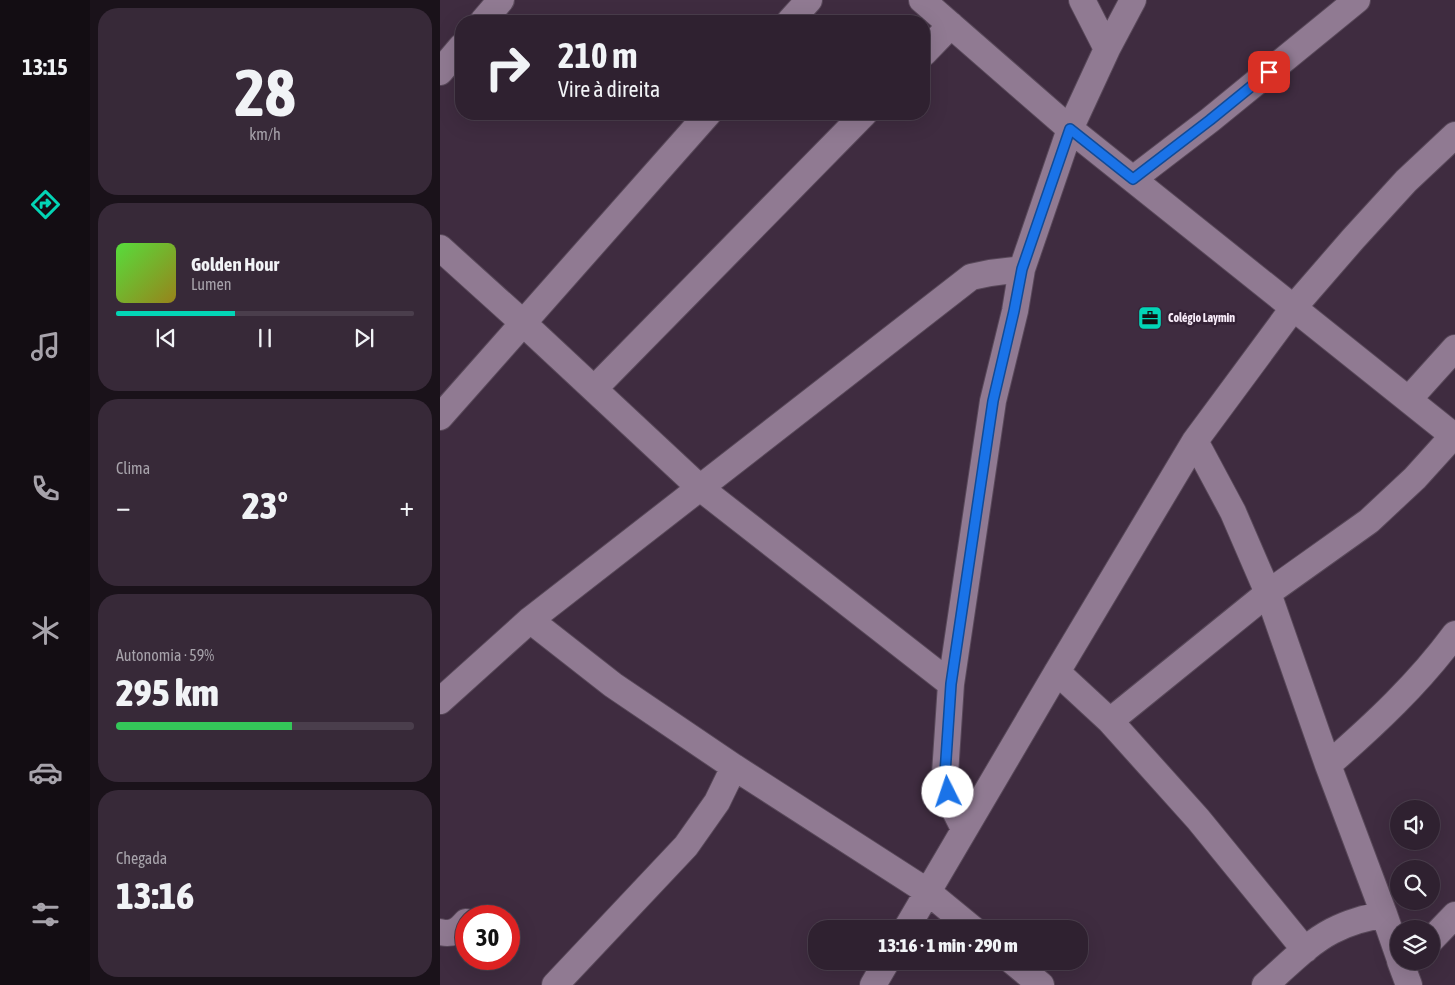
<!DOCTYPE html>
<html lang="pt">
<meta charset="utf-8">
<style>
:root{--surface:#2f2130;--page:#372938;--text:#f1f3f6;--muted:#a7a3ab;--line:#4a3e4c;--accent:#03d5b6}
body{margin:0;font-family:"Asap Condensed",sans-serif;background:var(--page);color:var(--text);height:100vh;display:flex;flex-direction:column;font-size:19px;white-space:nowrap}
*{box-sizing:border-box;margin:0}
p{font-size:16px;color:var(--muted)}
.icon{flex:none;width:28px;height:28px;fill:none;stroke:currentColor;stroke-width:2;stroke-linecap:round;stroke-linejoin:round}
.map{position:relative;flex:1;overflow:hidden}
.drawer{display:flex;flex-direction:column;gap:8px;padding:8px;background:#1a121a;width:350px}
.drawer>*{flex:none}
.guide{position:absolute;left:15px;top:15px;width:475px;height:105px;border-radius:20px;box-shadow:0 5px 20px #0002,0 0 0 1px var(--line);background:#2f2130;color:var(--text);overflow:hidden}
.controls{position:absolute;left:950px;top:800px;display:grid;gap:10px}
.controls a{display:grid;place-items:center;width:50px;height:50px;border-radius:50%;background:var(--surface);box-shadow:0 5px 20px #0002,0 0 0 1px var(--line);font-size:25px}
.speed{position:absolute;left:15px;top:905px;display:flex;gap:10px;font-size:25px;font-weight:700;text-align:center}
.speed>*{display:grid;place-content:center;width:65px;height:65px;border-radius:50%;background:var(--surface);box-shadow:0 5px 20px #0002,0 0 0 1px var(--line);line-height:1}
.speed .limit{border:8px solid #d22;background:#fff;color:#111}
.pin{position:absolute;display:grid;place-items:center;width:42px;height:42px;color:#fff;margin:-21px;border-radius:10px;box-shadow:0 2px 8px #0006}
.me{position:absolute;width:55px;margin:-28px;rotate:356deg;stroke-linejoin:round;filter:drop-shadow(0 0 4px #0008)}
.turn{display:flex;align-items:center;gap:18px;height:105px;padding:0 20px;font-size:22px}
.turn .icon{width:65px;height:65px;stroke-width:2.5}
.turn b{display:block;font-size:35px;line-height:42px}
.big{font-size:38px;font-weight:800;line-height:1.1}
.drawer .card{flex:1;display:flex;flex-direction:column;justify-content:center;gap:8px;min-width:0;padding:0 18px;border-radius:20px;background:var(--page)}
.drawer .dial{align-items:center;gap:0}
.dial b{font-size:65px;line-height:1}
.song{display:flex;align-items:center;gap:15px}
.cover{width:60px;height:60px;border-radius:8px;background:linear-gradient(135deg,hsl(110 70% 55%),hsl(50 70% 35%))}
.played{height:5px;border-radius:2px;background:linear-gradient(90deg,var(--accent) 40%,var(--line) 40%)}
.keys{display:flex;justify-content:space-around;direction:ltr}
.heat{display:flex;justify-content:space-between;align-items:center;font-size:28px;direction:ltr}
.charge{height:8px;border-radius:4px;background:linear-gradient(90deg,#34c759 59%,var(--line) 0)}
.trip{position:absolute;left:368px;top:920px;width:280px;height:50px;border-radius:20px;background:var(--surface);box-shadow:0 5px 20px #0002,0 0 0 1px var(--line);font-weight:800;line-height:50px;text-align:center}
main{display:flex;flex:1;min-height:0}
.dock{display:flex;flex-direction:column;width:90px;justify-content:space-around;align-items:center;background:#130d13;color:var(--muted)}
.dock .icon{width:35px;height:35px}
.dock .active{color:var(--accent)}
.dock b{font-size:22px;color:var(--text)}
.map>svg:first-child{display:block}
.lines{fill:none;stroke-linecap:round;stroke-linejoin:round}
.street-casing{stroke:#584859;stroke-width:28}
.street{stroke:#907a92;stroke-width:26}
.route-casing{stroke:#114b97;stroke-width:12}
.route{stroke:#1a73e8;stroke-width:9}
.labels{text-anchor:middle;dominant-baseline:central;stroke-width:5;stroke-linejoin:round;paint-order:stroke}
.poi-label{font-size:12px;font-weight:bold;fill:#f8ecf9;stroke:#352236;text-anchor:start}
</style>
<main>
<nav class="dock">
<b>13:15</b>
<svg class="icon active" aria-label="directions" viewBox="0 0 24 24"><path d="M12 3l9 9-9 9-9-9zM9 14v-3h6M13 9l2 2-2 2"/></svg>
<svg class="icon" aria-label="music" viewBox="0 0 24 24"><path d="M9 18V5l10-2v13"/><circle cx="6" cy="18" r="3"/><circle cx="16" cy="16" r="3"/></svg>
<svg class="icon" aria-label="phone" viewBox="0 0 24 24"><path d="M5 4h4l2 5-3 2q2 4 5 5l2-3 5 2v4C11 20 4 13 5 4z"/></svg>
<svg class="icon" aria-label="climate" viewBox="0 0 24 24"><path d="M12 3v18M4 7l16 10M4 17L20 7"/></svg>
<svg class="icon" aria-label="car" viewBox="0 0 24 24"><path d="M5 17H2v-5l4-1 3-4h7l3 4 3 1v5h-3M9 17h6M6 11h13"/><circle cx="7" cy="17" r="2"/><circle cx="17" cy="17" r="2"/></svg>
<svg class="icon" aria-label="filters" viewBox="0 0 24 24"><path d="M4 7h16M4 17h16"/><circle cx="9" cy="7" r="2"/><circle cx="15" cy="17" r="2"/></svg>
</nav>
<section class="drawer">
<div class="card dial"><b>28</b><p>km/h</p></div>
<div class="card">
<div class="song"><i class="cover"></i><div><b>Golden Hour</b><p>Lumen</p></div></div>
<div class="played"></div>
<div class="keys"><svg class="icon" aria-label="previous" viewBox="0 0 24 24"><path d="M18 5L8 12l10 7zM5 5v14"/></svg><svg class="icon" aria-label="pause" viewBox="0 0 24 24"><path d="M8 5v14M16 5v14"/></svg><svg class="icon" aria-label="next" viewBox="0 0 24 24"><path d="M6 5l10 7-10 7zM19 5v14"/></svg></div>
</div>
<div class="card"><p>Clima</p>
<div class="heat"><a>−</a><b class="big">23°</b><a>+</a></div>
</div>
<div class="card"><p>Autonomia · 59%</p><b class="big">295 km</b><div class="charge"></div></div>
<div class="card"><p>Chegada</p><b class="big">13:16</b></div>
</section>
<div class="map">
<svg width="1015" height="985" viewBox="0 0 1015 985">
<rect width="100%" height="100%" fill="#3f2c40"/>
<g class="lines">
<defs>
<path id="street" d="M482 0 630 129 1015 437
M642 0 667 49
M43 21 61 0
M350 21 369 0
M484 53 511 25
M0 72 21 47
M693 179 770 120 917 0
M0 248 82 322 259 487 511 684
M154 389 424 114
M969 399 1015 348
M0 417 268 114
M755 441 793 512 828 593 888 765 944 914 959 957
M90 620 173 685 294 767 488 892 533 929
M617 672 670 721 758 819 865 950
M0 701 90 620 531 277 550 273 582 269
M670 721 828 593 929 521 975 478 1013 436
M888 765C934 725 979 683 1015 634
M524 829 512 805 505 774 511 684 553 401 575 311 582 269 630 129 667 49 693 0
M466 929 617 672 755 441 854 307 913 239 966 181 1015 135
M0 932C12 935 18 931 26 922
M991 940 1015 915
M572 961 601 985
M960 961 969 985
M115 985 246 846 277 802 294 767
M433 985 447 961
M825 985C846 967 867 944 892 931 909 922 926 918 944 914"/>
</defs>
<use href="#street" class="street-casing"/>
<use href="#street" class="street"/>
</g>
<g class="lines">
<defs>
<path id="route" d="M508 792 505 774 511 684 553 401 574 311 582 269 630 129 693 179 770 120 829 72"/>
</defs>
<use href="#route" class="route-casing"/>
<use href="#route" class="route"/>
</g>
<defs>
<symbol id="office-square" viewBox="-11 -11 22 22"><rect x="-9" y="-9" width="18" height="18" rx="4" fill="#03d5b6" stroke="#352236"/><path d="M-6-3h4V-5.5h4V-3h4V5H-6ZM-1-4.5V-3h2v-1.5ZM-6 0V1H6V0Z" fill="#111"/></symbol>
</defs>
<g fill-rule="evenodd">
<use href="#office-square" x="696" y="304" width="28" height="28"/>
</g>
<g class="labels">
<g class="poi-label">
<text x="728" y="318">Colégio Laymin</text>
</g>
</g>
</svg>
<div class="controls">
<a><svg class="icon" aria-label="sound" viewBox="0 0 24 24"><path d="M4 9h4l5-4v14l-5-4H4zM17 9q2 3 0 6"/></svg></a>
<a><svg class="icon" aria-label="search" viewBox="0 0 24 24"><circle cx="10" cy="10" r="6"/><path d="M15 15l6 6"/></svg></a>
<a><svg class="icon" aria-label="layers" viewBox="0 0 24 24"><path d="M12 4l9 5-9 5-9-5zM3 14l9 5 9-5"/></svg></a>
</div>
<div class="speed"><div class="limit">30</div></div>
<div class="pin" style="left:829px;top:72px;background:#d93025"><svg class="icon" aria-label="arrive" viewBox="0 0 24 24"><path d="M6 21V4h12l-3 4 3 4H6"/></svg></div>
<svg class="me" style="left:508px;top:792px" viewBox="-20 -20 40 40"><circle r="19" fill="#fff"/><path d="M0-13L10 11 0 6-10 11z" fill="#1a73e8"/></svg>
<div class="trip">13:16 · 1 min · 290 m</div>
<div class="guide">
<div class="turn"><svg class="icon" aria-label="right" viewBox="0 0 24 24"><path d="M7 20v-9h11M14 6l5 5-5 5"/></svg><div><b>210 m</b>Vire à direita</div></div>
</div>
</div>
</main>
